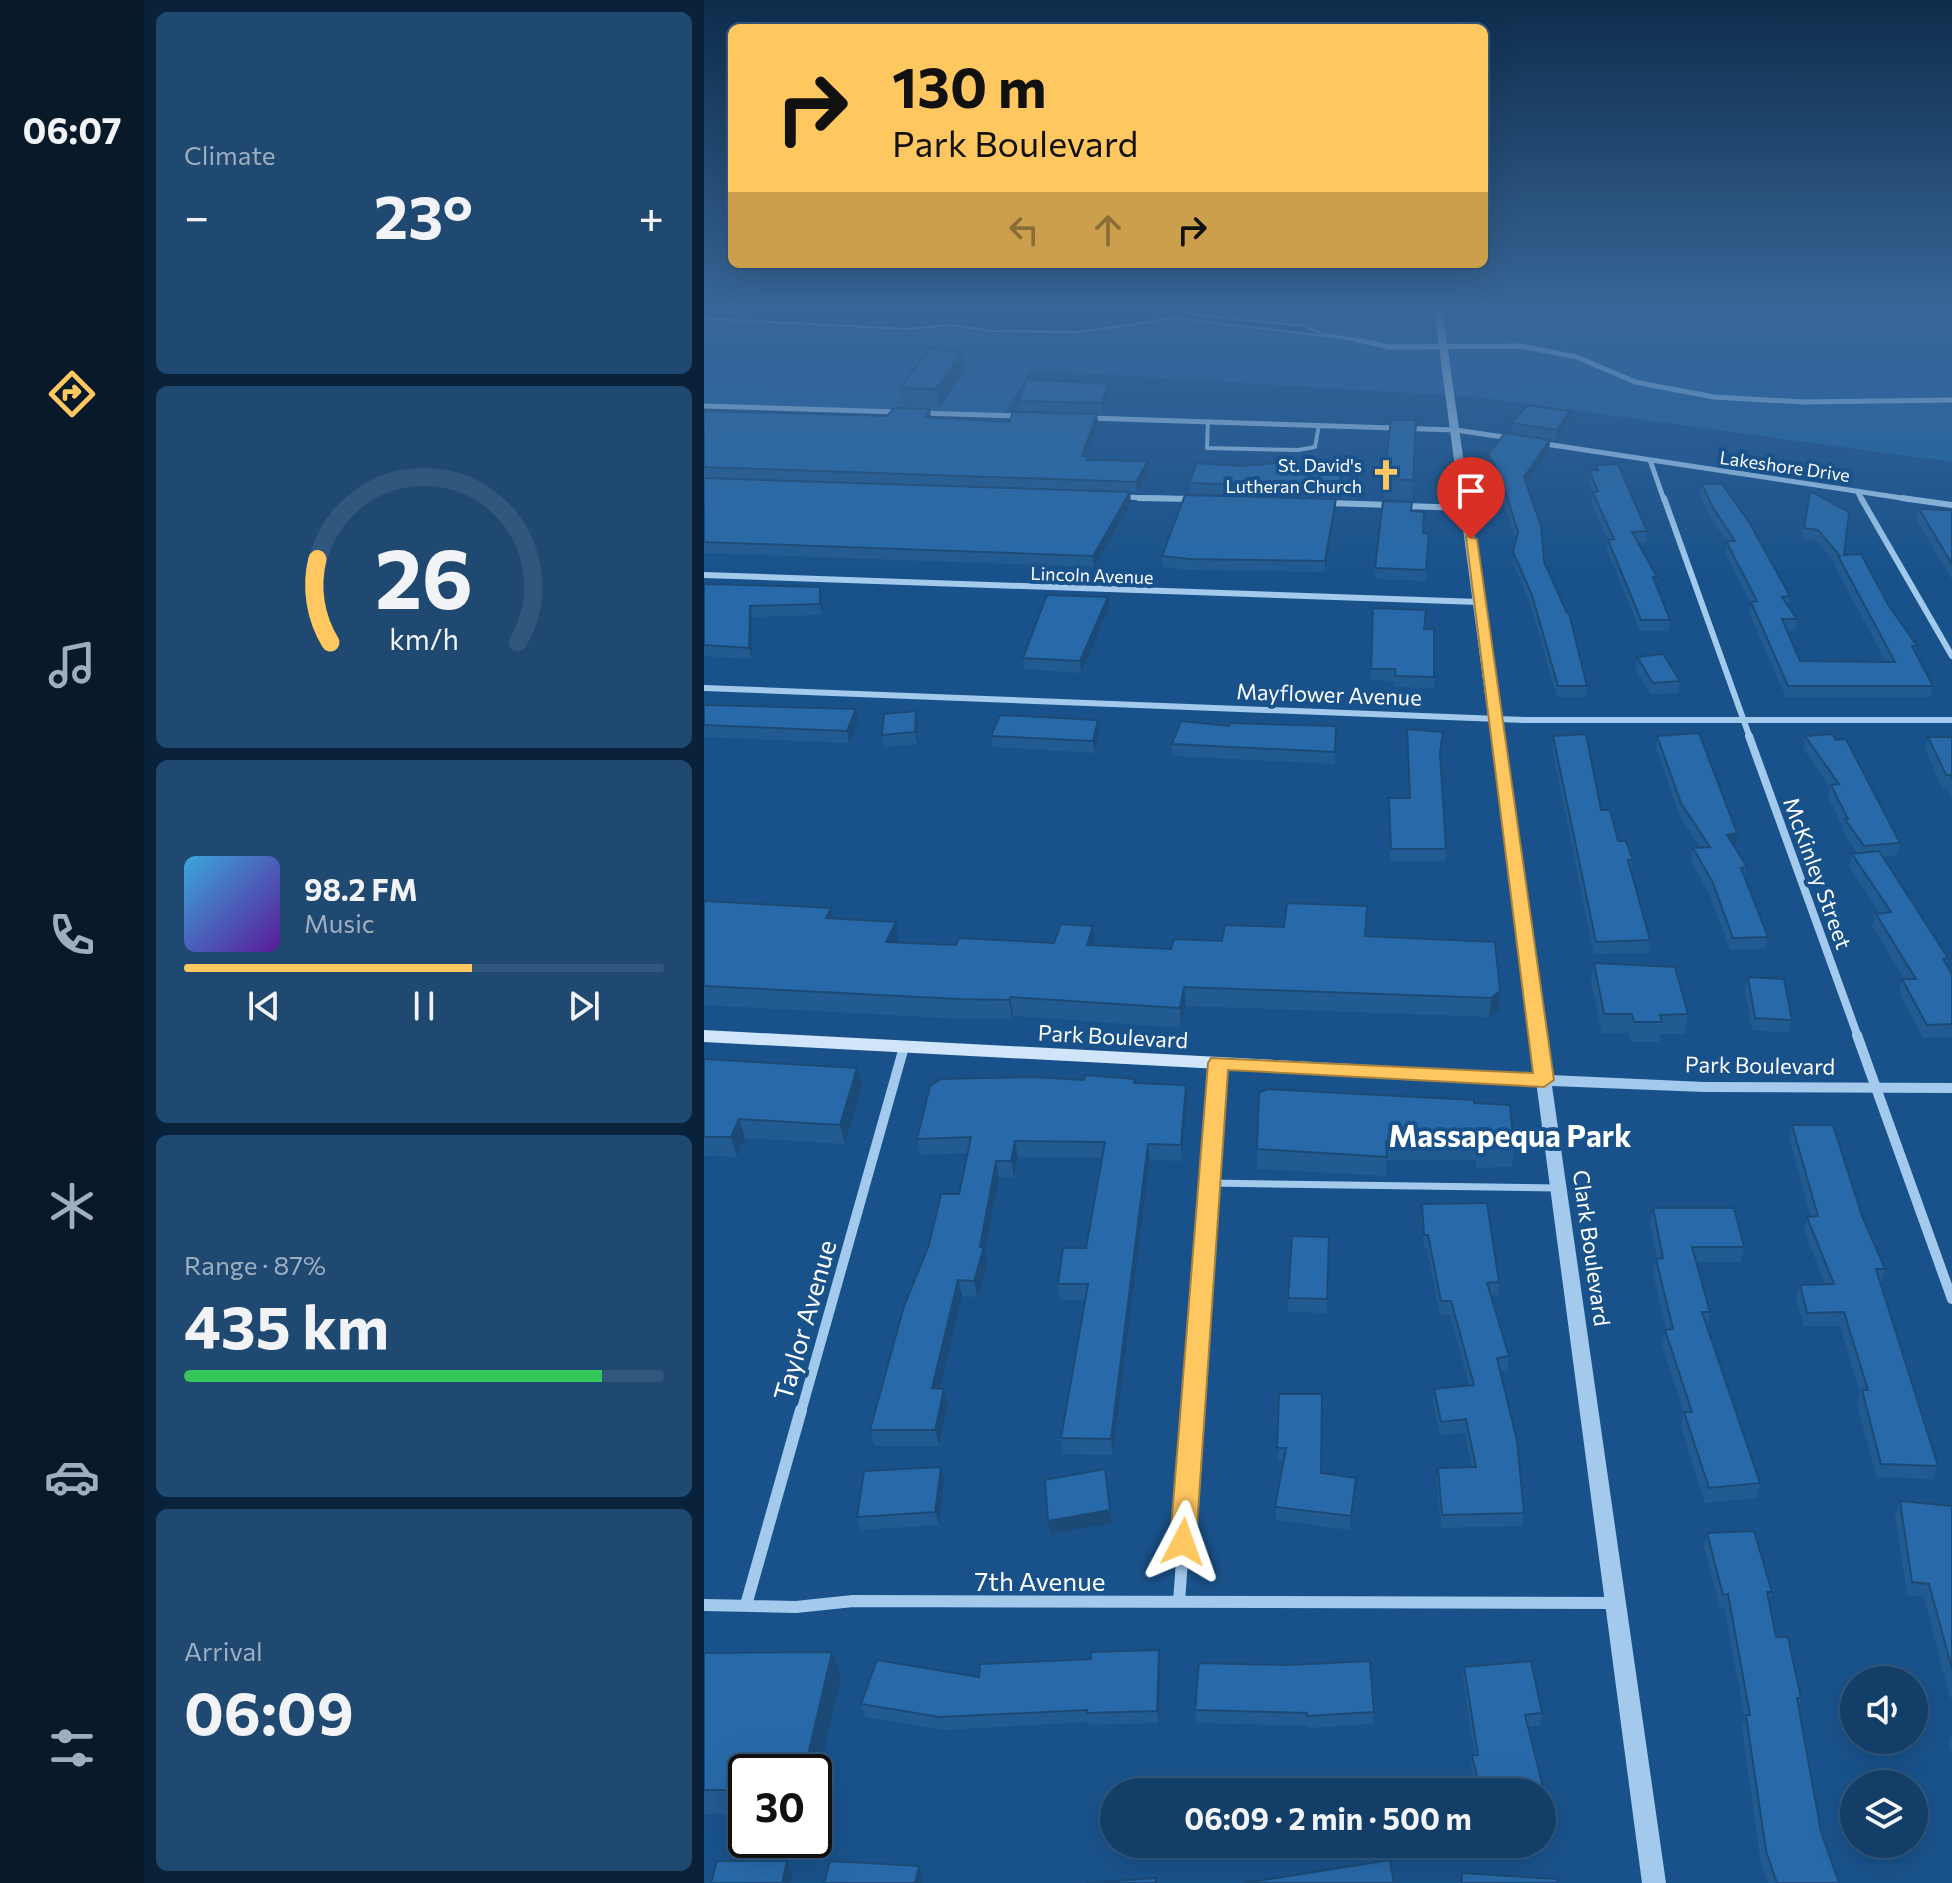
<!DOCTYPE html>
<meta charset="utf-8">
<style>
:root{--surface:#133e68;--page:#204971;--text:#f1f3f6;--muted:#9daec0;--line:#32577c;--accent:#ffc760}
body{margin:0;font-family:Commissioner,sans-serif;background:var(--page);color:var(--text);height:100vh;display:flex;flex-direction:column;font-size:30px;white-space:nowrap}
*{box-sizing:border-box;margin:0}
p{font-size:26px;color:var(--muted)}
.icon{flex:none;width:44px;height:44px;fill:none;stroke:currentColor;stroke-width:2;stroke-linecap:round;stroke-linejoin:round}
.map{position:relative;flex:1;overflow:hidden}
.panel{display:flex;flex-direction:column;gap:12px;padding:12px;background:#0a2239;width:560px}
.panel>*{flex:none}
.guide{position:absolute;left:24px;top:24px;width:760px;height:244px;border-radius:12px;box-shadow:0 8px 32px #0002,0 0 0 2px var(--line);background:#ffc760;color:#111;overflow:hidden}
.buttons{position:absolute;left:1136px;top:1666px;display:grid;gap:16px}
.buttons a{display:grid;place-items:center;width:88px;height:88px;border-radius:50%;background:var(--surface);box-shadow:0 8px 32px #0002,0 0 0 2px var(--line);font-size:40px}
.speed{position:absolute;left:24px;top:1754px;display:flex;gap:16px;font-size:40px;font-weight:700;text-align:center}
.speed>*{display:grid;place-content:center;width:104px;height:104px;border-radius:50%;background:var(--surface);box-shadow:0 8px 32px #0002,0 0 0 2px var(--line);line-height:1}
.speed .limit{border:4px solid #111;border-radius:12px;background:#fff;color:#111}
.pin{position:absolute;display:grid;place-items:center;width:68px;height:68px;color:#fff;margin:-82px -34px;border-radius:50% 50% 50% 0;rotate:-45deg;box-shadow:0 0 8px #0007}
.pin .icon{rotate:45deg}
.me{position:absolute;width:88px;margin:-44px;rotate:4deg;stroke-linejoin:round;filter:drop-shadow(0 0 6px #0008)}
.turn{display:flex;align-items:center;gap:28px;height:168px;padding:0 32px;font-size:36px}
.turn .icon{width:104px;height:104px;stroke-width:2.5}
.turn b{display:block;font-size:56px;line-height:68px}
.lanes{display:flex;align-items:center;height:76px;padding:0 32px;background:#0003;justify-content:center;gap:40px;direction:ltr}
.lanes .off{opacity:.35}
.big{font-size:60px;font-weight:700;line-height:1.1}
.panel .card{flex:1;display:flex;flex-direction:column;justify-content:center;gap:12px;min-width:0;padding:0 28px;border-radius:12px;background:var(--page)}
.panel .dial{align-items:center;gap:0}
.dial svg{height:208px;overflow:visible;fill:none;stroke:var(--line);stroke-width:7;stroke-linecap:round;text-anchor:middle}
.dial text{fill:var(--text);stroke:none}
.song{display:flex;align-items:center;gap:24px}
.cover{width:96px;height:96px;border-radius:12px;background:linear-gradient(135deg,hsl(200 70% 55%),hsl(270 70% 35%))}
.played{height:8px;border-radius:4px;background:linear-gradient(90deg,var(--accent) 60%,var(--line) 60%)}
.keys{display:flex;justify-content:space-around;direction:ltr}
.heat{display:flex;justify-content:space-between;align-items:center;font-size:44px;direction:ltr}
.charge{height:12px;border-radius:6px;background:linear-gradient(90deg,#34c759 87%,var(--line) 0)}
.trip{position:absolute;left:396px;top:1778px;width:456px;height:80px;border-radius:40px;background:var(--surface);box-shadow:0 8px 32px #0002,0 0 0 2px var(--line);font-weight:700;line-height:80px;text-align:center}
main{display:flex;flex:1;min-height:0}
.dock{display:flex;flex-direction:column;width:144px;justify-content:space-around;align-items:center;background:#08192a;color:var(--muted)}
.dock .icon{width:56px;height:56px}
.dock .active{color:var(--accent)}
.dock b{font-size:36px;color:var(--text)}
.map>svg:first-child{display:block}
.green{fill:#2265a4}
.water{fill:#113c68;stroke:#96c6f0;stroke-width:2}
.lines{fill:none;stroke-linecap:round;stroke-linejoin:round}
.stream{stroke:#96c6f0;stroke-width:5}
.service-far1{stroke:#a3caed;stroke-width:4}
.service{stroke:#a3caed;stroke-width:7}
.minor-far4{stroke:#a3caed;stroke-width:5}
.minor-far3{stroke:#a3caed;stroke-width:6}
.minor-far2{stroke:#a3caed;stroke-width:8}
.minor-far1{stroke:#a3caed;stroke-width:10}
.minor{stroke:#a3caed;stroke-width:12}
.tertiary{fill:#a3caed;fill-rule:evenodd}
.secondary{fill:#d0e5fa;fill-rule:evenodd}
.wall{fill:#225b91}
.shaded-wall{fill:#1c4a76}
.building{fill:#286aa9;stroke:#1c4a76;stroke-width:2}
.route{fill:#ffc760;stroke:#a6813e;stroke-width:2}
.labels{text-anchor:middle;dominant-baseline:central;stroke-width:8;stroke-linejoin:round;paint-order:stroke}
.far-poi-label{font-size:18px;fill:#fff;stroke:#19528b;text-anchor:end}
.far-street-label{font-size:18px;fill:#fff;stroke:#19528b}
.street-label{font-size:22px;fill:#fff;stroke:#19528b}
.near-street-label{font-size:26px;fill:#fff;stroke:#19528b}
.district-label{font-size:30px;font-weight:bold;fill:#fff;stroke:#19528b}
</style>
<main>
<nav class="dock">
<b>06:07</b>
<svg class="icon active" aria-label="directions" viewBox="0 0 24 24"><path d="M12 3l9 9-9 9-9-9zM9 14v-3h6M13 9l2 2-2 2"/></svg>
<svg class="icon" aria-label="music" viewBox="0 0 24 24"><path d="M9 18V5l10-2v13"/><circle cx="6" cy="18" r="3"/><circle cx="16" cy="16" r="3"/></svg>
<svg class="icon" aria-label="phone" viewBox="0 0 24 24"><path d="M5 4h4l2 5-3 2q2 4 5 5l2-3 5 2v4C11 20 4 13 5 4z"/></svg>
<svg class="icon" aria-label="climate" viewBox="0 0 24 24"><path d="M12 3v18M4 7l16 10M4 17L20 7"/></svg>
<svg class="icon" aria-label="car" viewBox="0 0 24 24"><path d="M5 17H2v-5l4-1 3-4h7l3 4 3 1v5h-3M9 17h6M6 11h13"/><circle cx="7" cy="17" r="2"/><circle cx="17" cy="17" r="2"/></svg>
<svg class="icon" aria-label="filters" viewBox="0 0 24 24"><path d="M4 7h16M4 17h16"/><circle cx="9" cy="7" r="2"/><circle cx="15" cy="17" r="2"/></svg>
</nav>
<section class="panel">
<div class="card"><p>Climate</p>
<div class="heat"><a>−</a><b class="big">23°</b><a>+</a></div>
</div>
<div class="card dial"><svg viewBox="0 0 100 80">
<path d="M14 69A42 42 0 1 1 86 69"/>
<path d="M14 69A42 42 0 0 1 9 37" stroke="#ffc760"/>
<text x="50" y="56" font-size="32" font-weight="700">26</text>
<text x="50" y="72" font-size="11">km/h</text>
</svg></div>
<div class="card">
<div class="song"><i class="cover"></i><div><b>98.2 FM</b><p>Music</p></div></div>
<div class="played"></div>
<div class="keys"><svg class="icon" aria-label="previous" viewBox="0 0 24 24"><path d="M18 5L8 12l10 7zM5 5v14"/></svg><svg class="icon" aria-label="pause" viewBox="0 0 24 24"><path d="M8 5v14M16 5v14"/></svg><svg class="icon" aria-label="next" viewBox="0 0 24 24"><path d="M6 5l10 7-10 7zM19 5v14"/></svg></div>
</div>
<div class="card"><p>Range · 87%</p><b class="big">435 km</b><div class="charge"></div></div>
<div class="card"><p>Arrival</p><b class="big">06:09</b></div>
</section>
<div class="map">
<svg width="1248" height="1883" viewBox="0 0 1248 1883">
<rect width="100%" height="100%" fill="#19528b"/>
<path class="green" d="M0 309H1248V462L772 397 327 370 301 413 0 404Z"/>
<path class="water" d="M0 309H471L490 315 600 326 616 333 661 341 472 318 375 332 287 331 246 325 203 329 10 319 0 317Z"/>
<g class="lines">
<path class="stream" d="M653 340 686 347 816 346 873 357 931 382 1010 397 1099 402 1248 400"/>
<path class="service-far1" d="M504 421 503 448 594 450 611 447 615 425"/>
<path class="service" d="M505 1183 852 1188"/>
<path class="minor-far4" d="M0 406 195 412
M217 413 315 416
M385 418 752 430 806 438
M835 443 1211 500
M946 460 960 500
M1153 491 1158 500
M417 497 487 499"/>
<path class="minor-far3" d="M435 498 487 499
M960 498 1046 738
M1157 498 1248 656
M1198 498 1248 505
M624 503 687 505
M700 506 763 508
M0 575 775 602
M0 688 820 720H1248"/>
<path class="minor-far2" d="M1045 736 1154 1037"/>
<path class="minor-far1" d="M1153 1035 1248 1299
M97 1412 200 1047
M489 1412 514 1063"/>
<path class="minor" d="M475 1602 489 1410
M0 1605 92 1607 149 1601 911 1603
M42 1605 97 1410"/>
<path class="tertiary" d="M730 309H738L847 1075 1000 1082 1248 1083V1093L1000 1092 848 1086 962 1883H938Z"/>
<path class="secondary" d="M0 1030 840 1074 846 1076 849 1080 846 1084 840 1086 0 1042Z"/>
</g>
<path class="wall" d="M261 370 235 408 199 407 196 388Z
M405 394 398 413 315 411 314 401Z
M226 409 227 417 305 422 393 414 394 424 383 456 386 460 444 461V472L433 492 0 478V411L160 417 183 416Z
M866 411 865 421 852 440 808 433V423Z
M712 420 708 500 680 499V479Z
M846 440 845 450 822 483 840 562 883 686 882 697H853L827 606 809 563 812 540 797 490 783 464 784 454Z
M892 465 943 531 941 542H934L953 577 952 584 966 620 964 631H936L903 550 904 540 888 504 889 493 884 480 885 470H892Z
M586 467 638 468V478L634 498 486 493 485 483Z
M0 478 427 503 390 567 0 553Z
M998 484 1086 596 1084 607 1093 619 1091 630H1083L1096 661 1182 662 1131 567 1132 564 1112 540 1098 539 1106 491 1140 555 1185 606 1213 646 1211 652 1229 686 1226 697H1082L1045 613 1047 604 1021 552 1022 541 1006 517 996 495Z
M632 499V510L621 572 487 570 459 567 458 556Z
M1215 509 1248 510V580L1213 520Z
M707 511 719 534H725L722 581 671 579V568Z
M0 584 116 587 118 598V615L48 617V659L0 656Z
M405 608 377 673 320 669 319 658Z
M669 608 730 677V688L690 687V681L666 680Z
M933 657 976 681 974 693 947 695 931 668Z
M0 705 154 721 145 743 0 737Z
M214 723 213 744 180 747 178 735Z
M525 726H632L631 764 468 756V744Z
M703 729 739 732 736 757 742 849 741 861 686 862 685 798H705Z
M395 732 390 753 289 747 287 736Z
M849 736 897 810 914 841 929 860 927 871 946 940 944 953 890 954 848 748Z
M953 736 1033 833 1030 846 1043 867 1041 877 1064 937 1061 949 1026 950 1006 896 987 861 989 848 996 847 976 816 952 748Z
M1101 736 1196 843 1192 855 1179 857 1244 958 1242 964 1248 974V1037L1219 1038 1195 992 1198 979H1201L1168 926 1172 914 1176 913 1145 866 1148 854 1153 853 1138 831 1139 827 1124 797 1126 788 1099 748Z
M1224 737H1248V798L1242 788 1238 787 1221 749Z
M0 901 127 908 130 919 195 941V942L252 945 391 946 467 949 518 941 663 906 662 936 796 991 795 1011 785 1017 482 1006 477 1028 309 1016 308 1019H259L0 1005Z
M890 963 984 1014 981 1034H956L955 1042H927L925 1033H898L887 982Z
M1044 977 1088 1020 1085 1033 1048 1030 1041 990Z
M0 1059 158 1087 141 1144 41 1138 33 1157 0 1156Z
M431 1083 482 1085 483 1102 478 1161 446 1160 409 1455 359 1454 357 1438 381 1300H356L354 1284 382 1248 398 1158 314 1157 310 1177 295 1178 281 1251 284 1263 273 1297 258 1296 236 1389H240L244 1405 235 1446H171L166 1430 255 1194 264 1153 217 1155 213 1139Z
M770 1103 810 1148 808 1167 772 1168V1160H682V1176L553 1169V1149Z
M1088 1125 1158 1216 1181 1269 1177 1282 1234 1466 1229 1479 1172 1477 1153 1403 1156 1393 1136 1326H1100L1092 1298 1096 1285 1121 1284 1100 1230 1103 1217H1107L1085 1138Z
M718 1204 795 1282 794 1295 787 1296 805 1356 803 1370 796 1371 820 1513 818 1526 737 1528 733 1481 734 1468 768 1467 761 1433 736 1435 729 1402 730 1389 765 1385 746 1314 736 1315 723 1248H720L717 1218Z
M949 1208 1040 1247 1037 1262H992L1006 1312 1003 1326 1056 1483 1052 1498 1001 1503 977 1427 980 1413 958 1345 961 1330 962 1329 949 1274 952 1259H953L946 1223Z
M625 1250 623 1313 584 1312V1298Z
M575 1394 617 1473 652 1478V1491L646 1530 572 1520 571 1507 579 1461H574Z
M240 1480 235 1525 157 1530 153 1517Z
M1196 1501 1248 1506V1698H1246L1220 1597 1203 1595 1191 1514Z
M1003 1533 1068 1592 1065 1601 1072 1637 1097 1698 1094 1707 1117 1832 1135 1883H1064L1057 1863 1038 1728 1041 1719 1020 1607 1016 1608 1000 1546Z
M455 1650 457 1662 455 1723 385 1725V1722L240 1730 161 1717 157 1704 275 1677 387 1659Z
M0 1653 137 1677 110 1797V1772H42V1814H0Z
M760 1667 838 1713 836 1726 824 1727 847 1819 845 1831 838 1832V1792H772L767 1768 768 1756 771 1755 759 1680Z
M491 1710 670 1712 669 1724 604 1728V1726L492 1723Z
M1248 1733V1753L1244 1742Z"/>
<path class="shaded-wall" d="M258 352 261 370 235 408 232 389Z
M404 384 405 394 398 413 397 403Z
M866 411 865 421 852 440 853 430Z
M393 414 394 424 379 466 378 456Z
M846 440 845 450 819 487 820 477Z
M444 461V472L433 492 432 482Z
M638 468V478L634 498 635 488Z
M426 492 427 503 390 567 389 556Z
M632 499V510L621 572V561Z
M116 587 118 598V615L116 604Z
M404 597 405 608 377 673 376 661Z
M46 606 48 617V659L45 648Z
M152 709 154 721 145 743 143 731Z
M212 711 214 723 213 744 211 732Z
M394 720 395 732 390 753 389 741Z
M1033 833 1031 846 1021 847 1023 835Z
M127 908 132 927 122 918Z
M192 922 195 941 186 961 182 942Z
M389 926 391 945 386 964 383 945Z
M480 987 482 1006 477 1028 476 1008Z
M796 991 795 1011 785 1017 787 998Z
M306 997 309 1016 308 1019 305 1000Z
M153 1068 158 1087 141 1144 136 1125Z
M482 1085 483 1102 478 1161 477 1145Z
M35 1119 41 1138 33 1157 27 1137Z
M311 1141 314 1157 310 1177 307 1161Z
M444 1144 446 1160 409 1455 407 1439Z
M292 1161 295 1178 281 1251 284 1263 273 1297 270 1281Z
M254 1280 258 1296 232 1405 228 1388Z
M240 1389 244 1405 235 1446 231 1430Z
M237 1467 240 1480 235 1525 231 1512Z
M401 1469 408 1523 347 1534 344 1521Z
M652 1478V1491L646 1530 647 1516Z
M455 1650 457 1662 455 1723 453 1711Z
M128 1652 137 1677 110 1797V1772H100Z
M83 1861 88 1873 86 1883H78Z
M215 1866 219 1878 218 1883H211Z"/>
<path class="building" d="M226 348 258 352 232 389 196 388Z
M323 379 404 384 397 403 314 401Z
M823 405 866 411 853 430 808 423Z
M190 408 226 409 221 417 305 422 309 412 393 414 378 456 386 457 383 460 444 461 432 482 0 467V411L183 416Z
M687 420H712L709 480 680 479Z
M801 433 846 440 820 477 837 526 840 562 863 613H865L883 686H854L828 595 809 552 814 532 798 480 784 454Z
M584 462 586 467 638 468 635 488 485 483 493 463 538 466Z
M914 464 943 531 928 532 953 577H949L966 620H937L904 540 910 539 889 493 894 491 885 470H894L892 465Z
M0 478 426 492 389 556 0 542Z
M998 484H1018L1045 522 1086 596 1078 597 1093 619H1078L1096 661 1191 662 1134 556H1136L1114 530 1100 528 1106 491 1145 512 1140 555 1157 554 1185 606 1213 646H1208L1229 686H1084L1047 602 1053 601 1022 541H1031L1008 506Z
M481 495 632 499 621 561 486 559 458 556Z
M679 501 708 502 707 511 720 512 719 533 725 534 722 570 671 568Z
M1215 509 1248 510V564Z
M0 584 116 587V604L46 606 45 648 0 645Z
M343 595 404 597 376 661 319 658Z
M669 608 722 610 720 629H730V677L691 676V669H667Z
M959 654 976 681 949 683 933 657Z
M0 705 152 709 143 731 0 725Z
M212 711 211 732 178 735 180 714Z
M296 715 394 720 389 741 287 736Z
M477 721 525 726 526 723 632 726 631 752 468 744Z
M703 729 739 732 736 752 742 849H687L685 798H706Z
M995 733 1033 833 1023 835 1043 867 1037 868 1064 937 1029 938 1009 883 989 848 1006 847 977 803 953 736Z
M882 734 897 810H906L914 841H922L929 860H924L946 940 892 942 849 736Z
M1128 734 1132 740 1142 739 1196 843 1160 846 1141 819H1144L1127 785 1135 784 1101 736Z
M1224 737H1248V779L1246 775H1242Z
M1175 851 1244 958 1239 959 1248 974V1024L1223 1025 1198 979H1212L1172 914 1187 912 1148 854Z
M0 901 127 908 122 918 192 922 182 942 252 945 255 938 350 943 357 924 389 926 383 945 467 949 470 939 518 941 521 925 580 927 583 903 663 906 661 936 791 942 796 991 787 998 480 987 476 1008 306 997 305 1000 255 999 0 986Z
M890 963 971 967 984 1014 956 1015 958 1022H930L928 1014H900Z
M1044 977 1080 979 1088 1020 1051 1018Z
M0 1059 153 1068 136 1125 35 1119 27 1137H0Z
M382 1075 431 1079 430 1083 482 1085 477 1145 444 1144 407 1439 357 1438 384 1284H354L359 1248H382L401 1142 311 1141 307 1161H292L276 1247H280L270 1281 254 1280 228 1388 240 1389 231 1430H166L200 1306 225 1245 237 1194H255L267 1137 213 1139 226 1086 237 1079 328 1077 380 1080Z
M563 1089 770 1100V1103L806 1105 810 1148H774L773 1141H682L683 1157 553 1149 555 1093Z
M1088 1125H1129L1158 1216 1181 1269H1172L1234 1466 1177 1464 1158 1390H1164L1140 1312 1103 1313 1096 1285 1130 1284 1103 1217 1114 1216Z
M783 1203 795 1282 783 1283 805 1356 793 1358 813 1441 820 1513 738 1515 734 1468 772 1467 762 1419 737 1422 730 1389 770 1385 747 1301H737L724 1235H720L718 1204Z
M949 1208H1030L1040 1247H988L1006 1312H998L1056 1483 1005 1488 980 1412H988L961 1330 969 1329 952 1259 959 1258Z
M588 1236 625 1237 623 1299 584 1298Z
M575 1394H618L617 1473 652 1478 647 1516 571 1507 582 1448H573Z
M237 1467 231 1512 153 1517 160 1471Z
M401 1469 406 1510 344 1521 341 1480Z
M1196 1501 1248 1506V1669L1225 1584 1208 1582Z
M1050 1531 1068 1592H1063L1072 1637H1084L1097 1698H1093L1117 1832 1135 1883H1073L1062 1851 1042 1715H1046L1024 1594 1019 1595 1003 1533Z
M455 1650 453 1711 383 1713V1710L236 1717 157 1704 173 1660 275 1677 276 1664 387 1659V1652Z
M128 1652 100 1772H42V1790H0V1653Z
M666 1661 670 1712 603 1716V1713L491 1710 495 1663 583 1665Z
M827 1661 838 1713 821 1715 847 1819 838 1821V1792H777L768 1756 774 1755 760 1667Z
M686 1860 690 1883H540Z
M13 1861H83L78 1883H7Z
M126 1861 215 1866 211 1883H120Z
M758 1873 853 1879 854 1883H758Z
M452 1878V1883H382Z"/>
<linearGradient id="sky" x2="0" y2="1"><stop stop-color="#0e2d4c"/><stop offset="0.54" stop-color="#386698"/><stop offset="1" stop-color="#386698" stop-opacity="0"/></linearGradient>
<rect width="1248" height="572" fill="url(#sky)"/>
<path class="route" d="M762 536 773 539 850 1080 840 1087 524 1070 492 1542 488 1551 479 1554 470 1551 466 1542 504 1063 507 1058 829 1073Z"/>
<defs>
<symbol id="church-bare" viewBox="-9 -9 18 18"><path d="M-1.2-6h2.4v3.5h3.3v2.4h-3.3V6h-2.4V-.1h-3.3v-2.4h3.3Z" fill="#ffc760" stroke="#19528b" stroke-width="2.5" paint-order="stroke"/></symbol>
</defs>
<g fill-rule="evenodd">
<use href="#church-bare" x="660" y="453" width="44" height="44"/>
</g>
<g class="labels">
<g class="far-poi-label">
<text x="658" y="465">St. David's<tspan x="658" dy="21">Lutheran Church</tspan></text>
</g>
<g class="far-street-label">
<text transform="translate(1081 466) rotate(8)">Lakeshore Drive</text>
<text transform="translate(388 575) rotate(2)">Lincoln Avenue</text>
</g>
<g class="street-label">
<text transform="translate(625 694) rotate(2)">Mayflower Avenue</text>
<text transform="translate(1114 873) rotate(70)">McKinley Street</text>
<text transform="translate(409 1036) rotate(3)">Park Boulevard</text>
<text transform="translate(1056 1065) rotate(1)">Park Boulevard</text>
<text transform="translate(888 1248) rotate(82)">Clark Boulevard</text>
</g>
<g class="near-street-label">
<text transform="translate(100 1320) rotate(-74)">Taylor Avenue</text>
<text x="336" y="1580">7th Avenue</text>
</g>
<g class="district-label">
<text x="806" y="1134">Massapequa Park</text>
</g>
</g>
</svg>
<div class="buttons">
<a><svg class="icon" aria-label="sound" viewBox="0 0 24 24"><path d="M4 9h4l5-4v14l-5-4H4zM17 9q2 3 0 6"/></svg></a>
<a><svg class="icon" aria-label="layers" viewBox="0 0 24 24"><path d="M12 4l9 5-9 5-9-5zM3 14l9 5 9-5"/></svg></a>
</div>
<div class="speed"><div class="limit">30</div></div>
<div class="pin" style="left:767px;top:539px;background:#d93025"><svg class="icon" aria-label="arrive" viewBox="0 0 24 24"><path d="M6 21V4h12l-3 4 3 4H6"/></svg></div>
<svg class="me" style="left:479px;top:1542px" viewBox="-20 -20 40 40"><path d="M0-17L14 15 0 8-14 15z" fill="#ffc760" stroke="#fff" stroke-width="4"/></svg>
<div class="trip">06:09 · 2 min · 500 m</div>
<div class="guide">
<div class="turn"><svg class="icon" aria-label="right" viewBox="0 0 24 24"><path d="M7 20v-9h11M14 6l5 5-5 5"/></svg><div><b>130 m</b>Park Boulevard</div></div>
<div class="lanes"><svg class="icon off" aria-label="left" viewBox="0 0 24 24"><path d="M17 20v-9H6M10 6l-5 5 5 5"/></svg><svg class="icon off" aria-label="ahead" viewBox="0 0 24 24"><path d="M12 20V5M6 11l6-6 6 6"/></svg><svg class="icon" aria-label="right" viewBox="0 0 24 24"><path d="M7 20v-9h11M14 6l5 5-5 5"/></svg></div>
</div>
</div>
</main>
